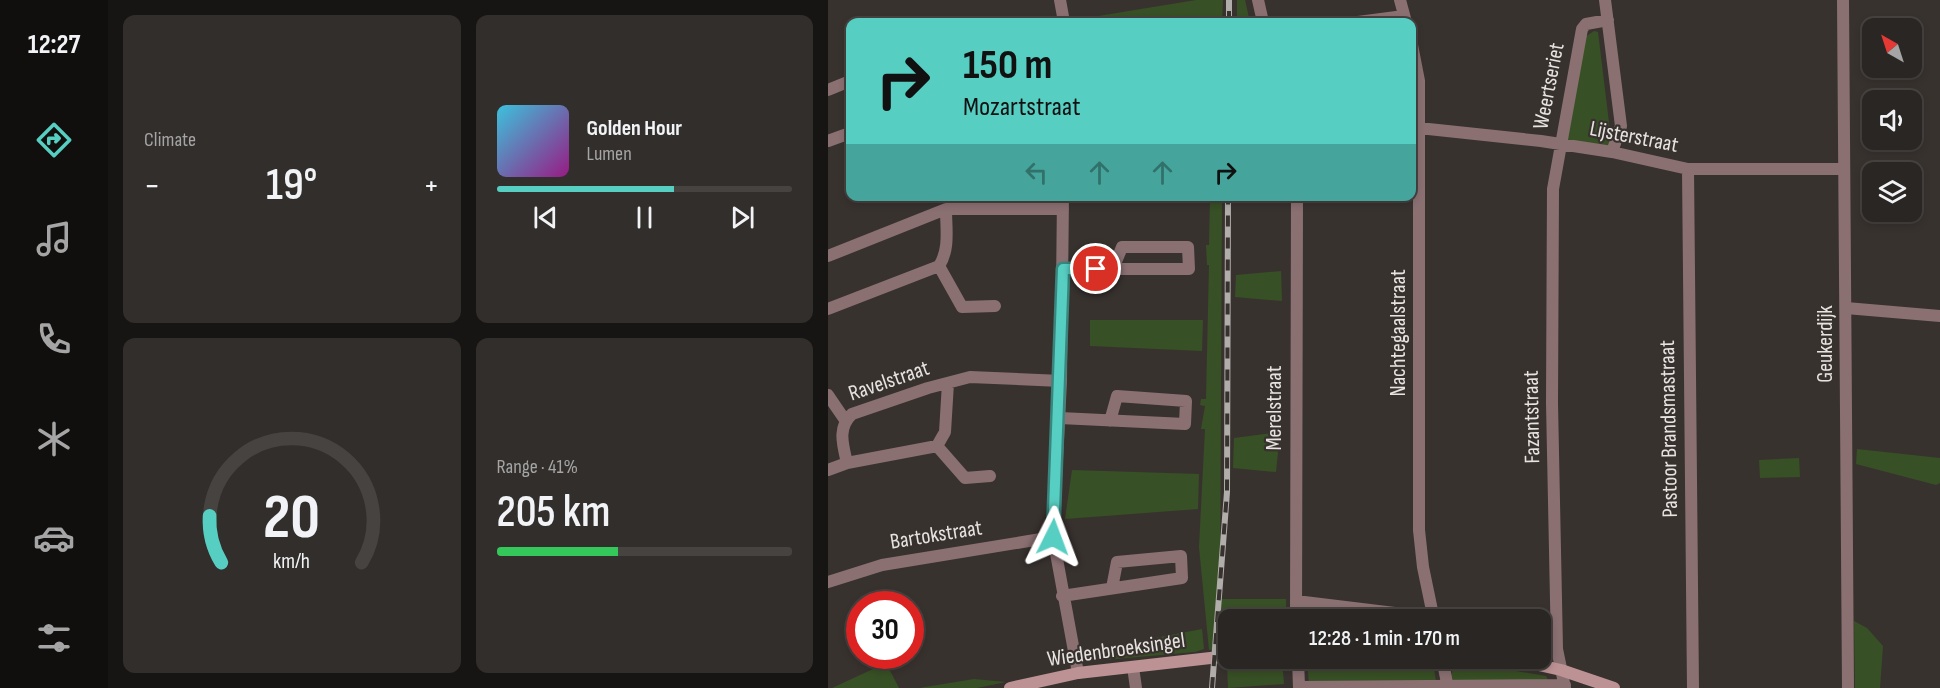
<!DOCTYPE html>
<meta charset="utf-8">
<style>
:root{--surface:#2a2623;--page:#322e2b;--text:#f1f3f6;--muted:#a5a5a6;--line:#464341;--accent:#57cec2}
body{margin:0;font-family:"Sofia Sans Condensed",sans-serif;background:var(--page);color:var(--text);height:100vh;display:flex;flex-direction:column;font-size:22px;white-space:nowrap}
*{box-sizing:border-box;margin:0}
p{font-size:20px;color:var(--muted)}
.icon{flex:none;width:33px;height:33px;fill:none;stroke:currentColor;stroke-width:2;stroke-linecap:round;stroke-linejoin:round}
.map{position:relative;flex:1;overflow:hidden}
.sheet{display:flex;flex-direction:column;gap:15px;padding:15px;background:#171513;width:720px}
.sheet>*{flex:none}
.hud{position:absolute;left:18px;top:18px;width:570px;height:183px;border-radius:12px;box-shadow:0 3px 9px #0003,0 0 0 2px var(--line);background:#57cec2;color:#111;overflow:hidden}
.needle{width:39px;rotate:321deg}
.controls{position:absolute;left:1034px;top:18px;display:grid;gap:12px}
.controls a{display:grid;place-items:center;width:60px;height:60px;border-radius:12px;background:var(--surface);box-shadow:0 3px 9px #0003,0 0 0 2px var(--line);font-size:30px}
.speed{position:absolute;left:18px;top:591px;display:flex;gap:12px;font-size:30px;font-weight:700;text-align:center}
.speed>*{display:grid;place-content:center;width:78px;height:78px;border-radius:50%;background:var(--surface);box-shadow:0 3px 9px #0003,0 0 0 2px var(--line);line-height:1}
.speed .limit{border:9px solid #d22;background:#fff;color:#111}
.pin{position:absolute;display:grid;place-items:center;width:51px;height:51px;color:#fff;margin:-26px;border:3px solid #fff;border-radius:50%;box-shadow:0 2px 6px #0007}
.me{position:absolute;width:66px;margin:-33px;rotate:3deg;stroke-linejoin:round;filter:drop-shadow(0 0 4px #0008)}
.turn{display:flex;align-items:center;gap:21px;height:126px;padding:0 18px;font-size:27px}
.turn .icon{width:78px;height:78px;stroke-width:2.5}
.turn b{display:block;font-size:42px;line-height:51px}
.lanes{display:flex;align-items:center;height:57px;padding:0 18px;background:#0003;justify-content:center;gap:30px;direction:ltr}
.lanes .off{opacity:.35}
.big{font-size:45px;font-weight:600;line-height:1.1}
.sheet .widget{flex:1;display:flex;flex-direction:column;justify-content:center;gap:9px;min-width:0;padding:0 21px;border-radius:12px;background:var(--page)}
.sheet .dial{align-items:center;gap:0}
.dial svg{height:156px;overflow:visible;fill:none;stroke:var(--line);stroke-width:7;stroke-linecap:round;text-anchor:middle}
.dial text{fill:var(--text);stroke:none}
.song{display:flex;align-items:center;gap:18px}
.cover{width:72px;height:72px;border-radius:9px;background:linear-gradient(135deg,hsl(190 70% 55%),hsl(310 70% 35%))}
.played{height:6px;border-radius:3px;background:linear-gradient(90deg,var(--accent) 60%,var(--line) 60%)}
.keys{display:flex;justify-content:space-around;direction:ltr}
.heat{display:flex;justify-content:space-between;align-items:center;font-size:33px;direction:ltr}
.charge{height:9px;border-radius:4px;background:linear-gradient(90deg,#34c759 41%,var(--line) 0)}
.sheet .tiles{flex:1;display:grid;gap:15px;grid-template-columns:repeat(2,1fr)}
.trip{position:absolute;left:390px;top:609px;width:333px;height:60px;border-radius:12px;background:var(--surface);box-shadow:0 3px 9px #0003,0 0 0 2px var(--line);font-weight:600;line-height:60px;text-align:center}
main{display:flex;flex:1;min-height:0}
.menu{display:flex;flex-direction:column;width:108px;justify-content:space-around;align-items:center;background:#110f0e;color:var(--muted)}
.menu .icon{width:42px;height:42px}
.menu .selected{color:var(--accent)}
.menu b{font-size:27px;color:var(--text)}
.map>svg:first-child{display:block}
.green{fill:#385025}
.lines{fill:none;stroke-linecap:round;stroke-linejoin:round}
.street{stroke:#8b7072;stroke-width:12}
.secondary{stroke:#bd9294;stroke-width:12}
.rail-casing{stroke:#b1adab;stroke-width:6}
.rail{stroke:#38322f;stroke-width:4;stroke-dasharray:11;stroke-linecap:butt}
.route-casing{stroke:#39867e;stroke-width:15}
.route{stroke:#57cec2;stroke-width:10}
.labels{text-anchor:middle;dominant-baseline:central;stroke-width:4.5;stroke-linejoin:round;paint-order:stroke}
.street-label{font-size:22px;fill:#e7e3e1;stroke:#38322f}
</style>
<main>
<nav class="menu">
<b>12:27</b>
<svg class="icon selected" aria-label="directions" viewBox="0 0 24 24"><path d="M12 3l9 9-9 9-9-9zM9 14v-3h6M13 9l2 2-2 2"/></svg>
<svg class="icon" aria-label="music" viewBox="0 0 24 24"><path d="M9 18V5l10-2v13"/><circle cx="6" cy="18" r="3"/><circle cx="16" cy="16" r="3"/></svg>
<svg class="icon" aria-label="phone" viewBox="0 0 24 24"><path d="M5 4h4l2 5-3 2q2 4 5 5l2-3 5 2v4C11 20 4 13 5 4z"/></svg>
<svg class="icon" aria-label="climate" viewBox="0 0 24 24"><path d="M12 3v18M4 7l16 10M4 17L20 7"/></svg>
<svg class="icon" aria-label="car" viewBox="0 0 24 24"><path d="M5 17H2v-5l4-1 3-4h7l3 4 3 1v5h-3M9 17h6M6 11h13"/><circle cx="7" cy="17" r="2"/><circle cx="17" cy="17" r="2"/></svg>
<svg class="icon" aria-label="filters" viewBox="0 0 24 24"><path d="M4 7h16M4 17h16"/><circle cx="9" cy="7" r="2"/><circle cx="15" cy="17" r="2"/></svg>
</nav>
<section class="sheet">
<div class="tiles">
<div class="widget"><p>Climate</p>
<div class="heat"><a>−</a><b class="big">19°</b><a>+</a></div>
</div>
<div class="widget">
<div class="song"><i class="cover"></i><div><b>Golden Hour</b><p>Lumen</p></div></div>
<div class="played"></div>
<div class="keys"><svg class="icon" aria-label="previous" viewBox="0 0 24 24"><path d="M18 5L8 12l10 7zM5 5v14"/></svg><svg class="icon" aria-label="pause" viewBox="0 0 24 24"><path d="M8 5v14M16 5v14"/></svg><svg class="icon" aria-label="next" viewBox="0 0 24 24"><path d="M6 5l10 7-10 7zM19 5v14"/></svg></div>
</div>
<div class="widget dial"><svg viewBox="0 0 100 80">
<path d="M14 69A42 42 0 1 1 86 69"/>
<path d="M14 69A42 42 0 0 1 8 45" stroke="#57cec2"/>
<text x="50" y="56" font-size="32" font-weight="700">20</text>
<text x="50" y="72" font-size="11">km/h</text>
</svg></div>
<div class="widget"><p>Range · 41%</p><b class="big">205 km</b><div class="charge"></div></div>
</div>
</section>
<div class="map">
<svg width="1112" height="688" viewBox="0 0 1112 688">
<rect width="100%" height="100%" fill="#38322f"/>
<path class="green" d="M368 0H395L394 22H252V19Z
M409 0H417L422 22H409Z
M766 31 770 32 784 147 739 141 757 37Z
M382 197H394L392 599H458V619L400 620V648L381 650 371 547 377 429H373L377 406 372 405 373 399H378L381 265H379L378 245H381Z
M453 271 454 301 407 297 408 275Z
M262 320H375L374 351 262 346Z
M452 432 448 472 405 468 406 438Z
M1029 449 1112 458V483L1108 485 1028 464Z
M971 458 972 477 932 478 931 460Z
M244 470 371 474 370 509 237 519Z
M476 607 597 619H477Z
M1026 621 1039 628 1055 646 1052 688H1027Z
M374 629 376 649 367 652 265 661 269 649Z
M454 659 456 684 400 688 399 666Z
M479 659H601L605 662 608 682 481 684Z
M635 662 718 676 720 680 626 681 623 676 625 668Z
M58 663 71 688H4Z
M146 679 178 682 149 688H91Z"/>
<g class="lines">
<path class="street" d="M232 0 236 22
M430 0 435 22
M572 0 578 22
M777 0 793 126 784 152
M1015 0 1020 688
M530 22 576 16
M584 45 591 81V530L595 567 606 620
M0 90 22 81
M591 128 713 141 784 152 860 169H1014
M0 141 22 133
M860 169 865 688
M235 196 233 381 225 537 250 673
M0 256 118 209H235
M111 266 134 307 167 306
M235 269H361L360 247H294L285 269
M1018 308 1112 316
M0 309 111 266C122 249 118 229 118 209
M0 395 17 420
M232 418 357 424 358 401 289 396 282 421
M109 446 137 478 162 476
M19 463C15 445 9 428 24 414L100 388 142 377 233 381
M0 470 19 463 109 446 117 432 120 383
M0 582 54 565 225 537
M234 596 354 578 353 556 289 562 284 588
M468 601 624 620
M468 620 469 196
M712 643 729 649
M470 658 471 688
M614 658 620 688
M305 667 308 688
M471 687 737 685
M737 688 729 649 724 403 725 189 754 29 758 24 780 20"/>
<path class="secondary" d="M680 658 733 670 786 688
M182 688 250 673 400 656"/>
<defs>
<path id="rail" d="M401 22V0
M384 688 399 492 400 196"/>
</defs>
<use href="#rail" class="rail-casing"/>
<use href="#rail" class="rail"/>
</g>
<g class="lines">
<defs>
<path id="route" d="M225 537 235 269H268"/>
</defs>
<use href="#route" class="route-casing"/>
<use href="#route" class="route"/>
</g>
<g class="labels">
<g class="street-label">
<text transform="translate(721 86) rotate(-79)">Weertseriet</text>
<text transform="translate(806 137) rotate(11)">Lijsterstraat</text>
<text transform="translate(570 333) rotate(-90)">Nachtegaalstraat</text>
<text transform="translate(997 344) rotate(-90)">Geukerdijk</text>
<text transform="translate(61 381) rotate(-19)">Ravelstraat</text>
<text transform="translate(446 408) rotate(-90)">Merelstraat</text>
<text transform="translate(704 417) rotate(-91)">Fazantstraat</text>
<text transform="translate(841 429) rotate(-91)">Pastoor Brandsmastraat</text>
<text transform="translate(108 535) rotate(-9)">Bartokstraat</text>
<text transform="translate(288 650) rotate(-8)">Wiedenbroeksingel</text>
</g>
</g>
</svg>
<div class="controls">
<a><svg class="needle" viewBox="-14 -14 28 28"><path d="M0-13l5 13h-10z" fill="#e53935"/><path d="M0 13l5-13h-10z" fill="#a5a5a6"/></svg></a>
<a><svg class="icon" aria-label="sound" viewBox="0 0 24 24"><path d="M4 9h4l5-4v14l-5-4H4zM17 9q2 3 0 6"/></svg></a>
<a><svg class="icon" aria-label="layers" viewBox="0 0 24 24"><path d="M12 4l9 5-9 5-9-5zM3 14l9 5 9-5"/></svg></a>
</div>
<div class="speed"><div class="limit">30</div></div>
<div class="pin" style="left:268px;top:269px;background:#d93025"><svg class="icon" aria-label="arrive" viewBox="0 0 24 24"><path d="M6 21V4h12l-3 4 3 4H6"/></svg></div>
<svg class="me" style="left:225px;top:537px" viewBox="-20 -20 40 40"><path d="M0-17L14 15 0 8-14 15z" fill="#57cec2" stroke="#fff" stroke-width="4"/></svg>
<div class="trip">12:28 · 1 min · 170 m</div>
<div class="hud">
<div class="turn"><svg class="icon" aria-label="right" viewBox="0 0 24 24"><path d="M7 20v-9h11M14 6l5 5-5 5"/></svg><div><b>150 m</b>Mozartstraat</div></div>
<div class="lanes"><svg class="icon off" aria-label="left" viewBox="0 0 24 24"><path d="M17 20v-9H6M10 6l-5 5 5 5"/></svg><svg class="icon off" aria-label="ahead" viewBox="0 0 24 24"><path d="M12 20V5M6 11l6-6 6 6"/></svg><svg class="icon off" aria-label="ahead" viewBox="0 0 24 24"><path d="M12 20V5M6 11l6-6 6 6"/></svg><svg class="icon" aria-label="right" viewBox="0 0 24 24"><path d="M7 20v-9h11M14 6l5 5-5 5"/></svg></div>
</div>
</div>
</main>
